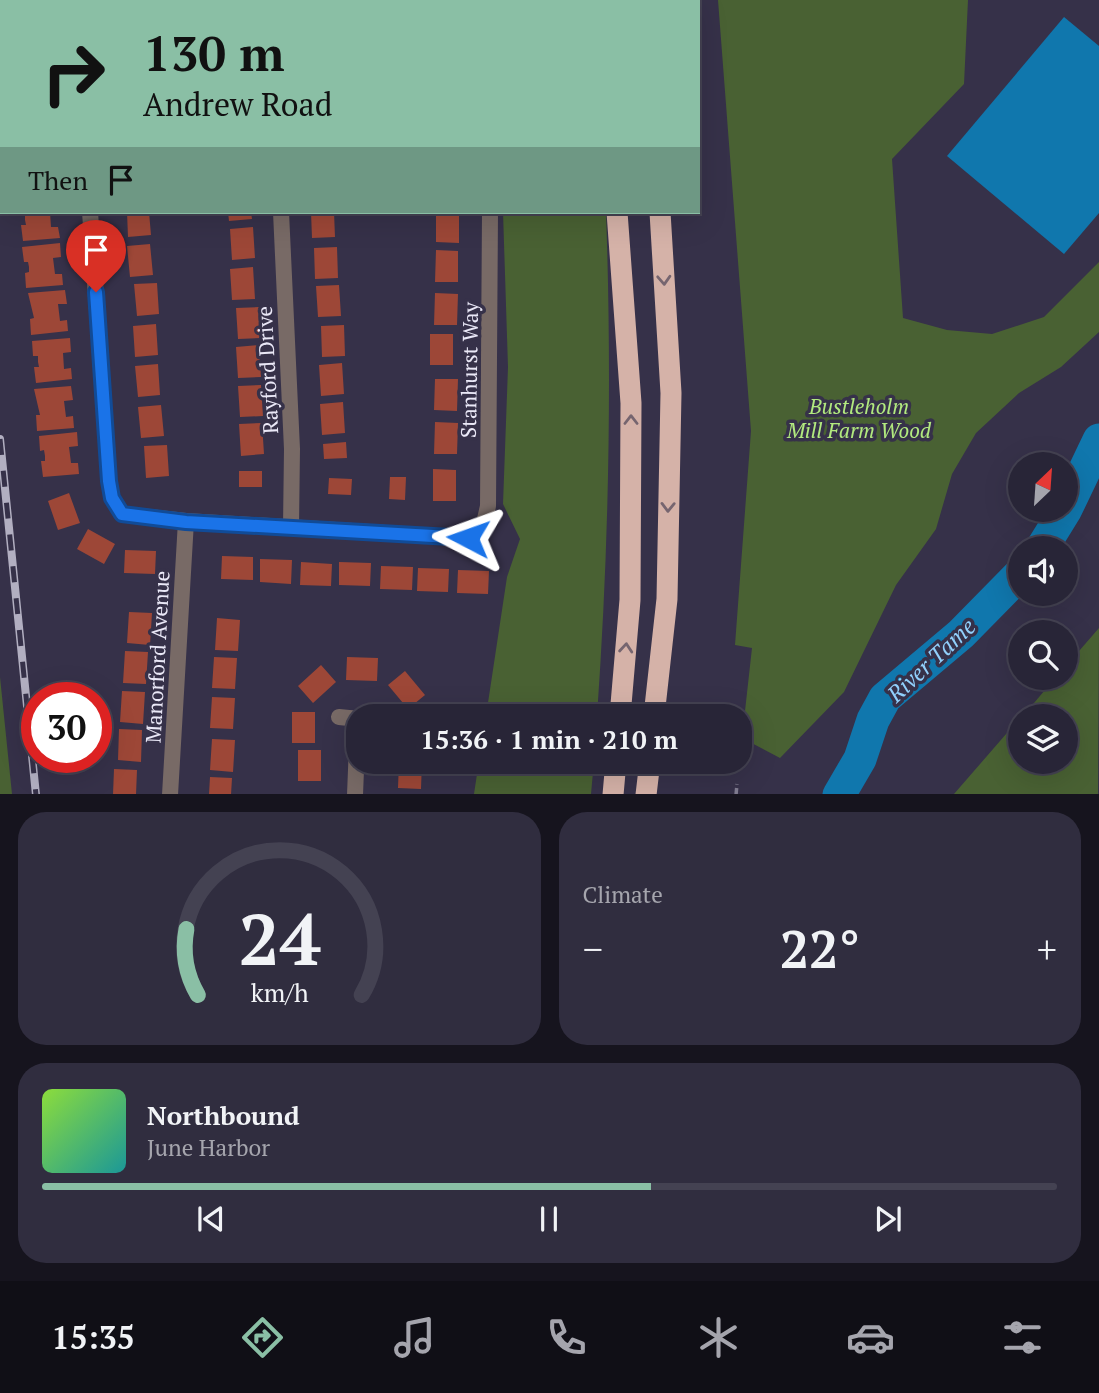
<!DOCTYPE html>
<meta charset="utf-8">
<style>
:root{--surface:#282537;--page:#302d3f;--text:#f1f3f6;--muted:#a5a5ad;--line:#444252;--accent:#8abfa5}
body{margin:0;font-family:"PT Serif",serif;background:var(--page);color:var(--text);height:100vh;display:flex;flex-direction:column;font-size:26px;white-space:nowrap}
*{box-sizing:border-box;margin:0}
p{font-size:23px;color:var(--muted)}
.icon{flex:none;width:38px;height:38px;fill:none;stroke:currentColor;stroke-width:2;stroke-linecap:round;stroke-linejoin:round}
.map{position:relative;height:794px;overflow:hidden}
.drawer{display:flex;flex-direction:column;gap:18px;padding:18px;background:#16141e;flex:1}
.drawer>*{flex:none}
.top-card{position:absolute;left:0px;top:0px;width:700px;height:214px;box-shadow:0 7px 28px #0002,0 0 0 2px var(--line);background:#8abfa5;color:#111;overflow:hidden}
.needle{width:46px;rotate:25deg}
.tools{position:absolute;left:1008px;top:452px;display:grid;gap:14px}
.tools a{display:grid;place-items:center;width:70px;height:70px;border-radius:50%;background:var(--surface);box-shadow:0 7px 28px #0002,0 0 0 2px var(--line);font-size:35px}
.speed{position:absolute;left:21px;top:682px;display:flex;gap:14px;font-size:35px;font-weight:700;text-align:center}
.speed>*{display:grid;place-content:center;width:91px;height:91px;border-radius:50%;background:var(--surface);box-shadow:0 7px 28px #0002,0 0 0 2px var(--line);line-height:1}
.speed .limit{border:10px solid #d22;background:#fff;color:#111}
.pin{position:absolute;display:grid;place-items:center;width:60px;height:60px;color:#fff;margin:-72px -30px;border-radius:50% 50% 50% 0;rotate:-45deg;box-shadow:0 0 7px #0007}
.pin .icon{rotate:45deg}
.me{position:absolute;width:77px;margin:-38px;rotate:274deg;stroke-linejoin:round;filter:drop-shadow(0 0 5px #0008)}
.turn{display:flex;align-items:center;gap:24px;height:147px;padding:0 28px;font-size:32px}
.turn .icon{width:91px;height:91px;stroke-width:2.5}
.turn b{display:block;font-size:49px;line-height:60px}
.then{display:flex;align-items:center;height:66px;padding:0 28px;background:#0003;gap:14px;font-size:26px}
.big{font-size:52px;font-weight:800;line-height:1.1}
.drawer .tile{flex:1;display:flex;flex-direction:column;justify-content:center;gap:10px;min-width:0;padding:0 24px;border-radius:28px;background:var(--page)}
.drawer .dial{align-items:center;gap:0}
.dial svg{height:182px;overflow:visible;fill:none;stroke:var(--line);stroke-width:7;stroke-linecap:round;text-anchor:middle}
.dial text{fill:var(--text);stroke:none}
.song{display:flex;align-items:center;gap:21px}
.cover{width:84px;height:84px;border-radius:10px;background:linear-gradient(135deg,hsl(90 70% 55%),hsl(180 70% 35%))}
.played{height:7px;border-radius:4px;background:linear-gradient(90deg,var(--accent) 60%,var(--line) 60%)}
.keys{display:flex;justify-content:space-around;direction:ltr}
.heat{display:flex;justify-content:space-between;align-items:center;font-size:38px;direction:ltr}
.drawer .tiles{flex:1;display:grid;gap:18px;grid-template-columns:1fr 1fr}
.tile:last-child{grid-column:span 2}
.trip{position:absolute;left:346px;top:704px;width:406px;height:70px;border-radius:28px;background:var(--surface);box-shadow:0 7px 28px #0002,0 0 0 2px var(--line);font-weight:800;line-height:70px;text-align:center}
.dock{display:flex;height:112px;justify-content:space-around;align-items:center;background:#100f16;color:var(--muted)}
.dock .icon{width:49px;height:49px}
.dock .on{color:var(--accent)}
.dock b{font-size:32px;color:var(--text)}
.map>svg:first-child{display:block}
.green{fill:#496133}
.water{fill:#1077ad}
.lines{fill:none;stroke-linecap:round;stroke-linejoin:round}
.river{stroke:#1077ad;stroke-width:33}
.building{fill:#9d4737}
.path{stroke:#817d91;stroke-width:3.5;stroke-dasharray:7 3.5;stroke-linecap:butt}
.minor{stroke:#786a66;stroke-width:16}
.motorway{stroke:#d5b2a8;stroke-width:21}
.rail-casing{stroke:#b2afc1;stroke-width:8}
.rail{stroke:#363149;stroke-width:5;stroke-dasharray:16;stroke-linecap:butt}
.oneway{stroke:#76656f}
.route-casing{stroke:#114b97;stroke-width:18}
.route{stroke:#1a73e8;stroke-width:12}
.labels{text-anchor:middle;dominant-baseline:central;stroke-width:7;stroke-linejoin:round;paint-order:stroke}
.street-label{font-size:21px;fill:#eae8f7;stroke:#363149}
.park-label{font-size:21px;font-style:italic;fill:#b2ea7f;stroke:#363149}
.water-label{font-size:23px;font-style:italic;fill:#91d0fc;stroke:#363149}
</style>
<div class="map">
<svg width="1099" height="795" viewBox="0 0 1099 795">
<rect width="100%" height="100%" fill="#363149"/>
<path class="green" d="M718 0H968L964 84 892 159 903 318 947 330 992 334 1044 317 1099 262V332L1061 367 1019 393 976 433 952 474 936 529 896 585 844 692 780 758 742 738 752 648 735 645 751 431Z
M503 212H606C612 380 609 547 597 716H486L507 577 520 539 503 504 508 367Z
M1099 628 1098 794H954L1020 718V761H1066V716H1023L1056 677H1066V666Z
M0 677 12 794H0Z
M479 761H594L591 794H474Z"/>
<path class="water" d="M1064 17 1099 46V213L1064 254 947 156Z"/>
<g class="lines">
<path class="river" d="M1042 548 1066 509 1099 440
M839 795 860 759 873 720 885 698 961 634 1020 574"/>
</g>
<path class="building" d="M20 212H50L51 227H58L60 238 23 241 21 225H26L25 220V214L20 215Z
M127 212H149L151 235 128 237Z
M228 212H251L252 219 229 221Z
M311 212H334L335 237 312 238Z
M436 212H459V243L436 242Z
M253 227 255 258 232 260 230 229Z
M60 243 61 257 53 258 55 274H62L63 285 26 288 25 273 29 272V267L28 262H24L22 247Z
M150 244 153 275 130 277 127 246Z
M337 247 338 278 315 279 314 248Z
M436 250 458 251V282H435Z
M253 267 255 299 232 300 230 269Z
M157 283 159 314 137 316 134 284Z
M339 285 341 316 318 317 316 286Z
M65 290 67 304H58L60 321 67 320 68 331 31 335 30 319 34 318 28 293Z
M435 293 458 294 457 325H434Z
M259 307 261 338 238 339 236 308Z
M156 324 158 355 135 357 133 326Z
M344 325 345 356 322 357 321 326Z
M430 334H453V365H430Z
M70 338 71 352 63 353 64 369 71 368 72 379 36 383 34 367H39L38 362V356H33L32 341Z
M259 345 261 377 238 378 236 347Z
M342 363 344 394 321 396 319 365Z
M158 364 160 395 138 397 135 366Z
M435 379H458L457 411 434 410Z
M261 385 263 416 240 417 238 386Z
M71 386 73 400 64 401 66 417 73 416 74 428 37 431 36 415H40L34 389Z
M343 402 345 433 322 435 320 404Z
M161 405 164 436 141 438 138 407Z
M435 422 458 423 457 454H434Z
M262 423 264 454 241 456 239 424Z
M77 432 78 446 69 447 71 463H78L79 474 43 477 41 461H45V456L44 450 40 451 39 436Z
M346 442 347 458 324 459 323 444Z
M167 445 169 476 146 478 144 446Z
M433 469 456 470V501H433Z
M239 471H262V487H239Z
M390 477H406L405 500 389 499Z
M329 478 352 479 351 495 328 494Z
M69 493 80 523 58 530 48 501Z
M88 529 115 544 104 564 77 549Z
M125 550 156 551 155 574 124 573Z
M222 556 253 557V580L221 579Z
M260 559 292 560 291 584 260 582Z
M301 562 332 564 331 586 300 585Z
M339 562 371 563 370 586 339 585Z
M381 566 413 567 412 590 380 589Z
M418 568 449 569 448 592 417 591Z
M458 570 489 571 488 594 457 593Z
M129 612 152 613 150 645 127 643Z
M217 618 240 620 238 651 215 650Z
M125 651 148 652 146 684 123 683Z
M214 657 237 658 235 689 212 688Z
M347 657 378 658 377 681 346 680Z
M321 665 336 682 313 703 298 686Z
M405 671 425 695 408 709 388 685Z
M122 691 145 692 143 724 120 722Z
M212 697 235 698 233 729 210 728Z
M292 712H315V743H292Z
M119 729 142 730 141 762 118 760Z
M212 739 235 740 233 772 210 770Z
M298 750H321V781H298Z
M399 761H422L421 789 398 788Z
M114 769 137 770 136 795H113Z
M210 777 232 778 231 795H209Z"/>
<g class="lines">
<path class="path" d="M736 795 737 784"/>
<path class="minor" d="M75 0V2
M269 0V2
M484 0V2
M90 212 109 481 112 498 122 514 186 521 468 538 483 528 488 506 490 212
M281 212 292 449 291 527
M339 717 359 719
M170 795 186 521
M355 795 358 719"/>
<path class="motorway" d="M602 0 603 2
M642 0V2
M617 212 631 403 630 600 620 716
M654 716 667 599 671 393 660 212
M613 795 616 761
M646 795 650 761"/>
<defs>
<path id="rail" d="M0 439 36 795"/>
</defs>
<use href="#rail" class="rail-casing"/>
<use href="#rail" class="rail"/>
</g>
<defs><path id="oneway-chevron" d="M-2-3.5L2.5 0L-2 3.5" fill="none" stroke-width="1.6" stroke-linecap="round" stroke-linejoin="round" transform="scale(1.75)"/></defs>
<g class="oneway">
<use href="#oneway-chevron" transform="translate(664 280) rotate(87)"/>
<use href="#oneway-chevron" transform="translate(631 420) rotate(-90)"/>
<use href="#oneway-chevron" transform="translate(668 507) rotate(91)"/>
<use href="#oneway-chevron" transform="translate(626 648) rotate(-85)"/>
</g>
<g class="lines">
<defs>
<path id="route" d="M96 292 109 481 112 498 122 514 186 522 468 538"/>
</defs>
<use href="#route" class="route-casing"/>
<use href="#route" class="route"/>
</g>
<g class="labels">
<g class="street-label">
<text transform="translate(267 370) rotate(-93)">Rayford Drive</text>
<text transform="translate(469 370) rotate(-89)">Stanhurst Way</text>
<text transform="translate(157 657) rotate(-87)">Manorford Avenue</text>
</g>
<g class="park-label">
<text x="859" y="406">Bustleholm<tspan x="859" dy="24">Mill Farm Wood</tspan></text>
</g>
<g class="water-label">
<text transform="translate(931 660) rotate(-43)">River Tame</text>
</g>
</g>
</svg>
<div class="tools">
<a><svg class="needle" viewBox="-14 -14 28 28"><path d="M0-13l5 13h-10z" fill="#e53935"/><path d="M0 13l5-13h-10z" fill="#a5a5ad"/></svg></a>
<a><svg class="icon" aria-label="sound" viewBox="0 0 24 24"><path d="M4 9h4l5-4v14l-5-4H4zM17 9q2 3 0 6"/></svg></a>
<a><svg class="icon" aria-label="search" viewBox="0 0 24 24"><circle cx="10" cy="10" r="6"/><path d="M15 15l6 6"/></svg></a>
<a><svg class="icon" aria-label="layers" viewBox="0 0 24 24"><path d="M12 4l9 5-9 5-9-5zM3 14l9 5 9-5"/></svg></a>
</div>
<div class="speed"><div class="limit">30</div></div>
<div class="pin" style="left:96px;top:292px;background:#d93025"><svg class="icon" aria-label="arrive" viewBox="0 0 24 24"><path d="M6 21V4h12l-3 4 3 4H6"/></svg></div>
<svg class="me" style="left:468px;top:538px" viewBox="-20 -20 40 40"><path d="M0-17L14 15 0 8-14 15z" fill="#1a73e8" stroke="#fff" stroke-width="4"/></svg>
<div class="trip">15:36 · 1 min · 210 m</div>
<div class="top-card">
<div class="turn"><svg class="icon" aria-label="right" viewBox="0 0 24 24"><path d="M7 20v-9h11M14 6l5 5-5 5"/></svg><div><b>130 m</b>Andrew Road</div></div>
<div class="then">Then<svg class="icon" aria-label="arrive" viewBox="0 0 24 24"><path d="M6 21V4h12l-3 4 3 4H6"/></svg></div>
</div>
</div>
<section class="drawer">
<div class="tiles">
<div class="tile dial"><svg viewBox="0 0 100 80">
<path d="M14 69A42 42 0 1 1 86 69"/>
<path d="M14 69A42 42 0 0 1 9 40" stroke="#8abfa5"/>
<text x="50" y="56" font-size="32" font-weight="700">24</text>
<text x="50" y="72" font-size="11">km/h</text>
</svg></div>
<div class="tile"><p>Climate</p>
<div class="heat"><a>−</a><b class="big">22°</b><a>+</a></div>
</div>
<div class="tile">
<div class="song"><i class="cover"></i><div><b>Northbound</b><p>June Harbor</p></div></div>
<div class="played"></div>
<div class="keys"><svg class="icon" aria-label="previous" viewBox="0 0 24 24"><path d="M18 5L8 12l10 7zM5 5v14"/></svg><svg class="icon" aria-label="pause" viewBox="0 0 24 24"><path d="M8 5v14M16 5v14"/></svg><svg class="icon" aria-label="next" viewBox="0 0 24 24"><path d="M6 5l10 7-10 7zM19 5v14"/></svg></div>
</div>
</div>
</section>
<nav class="dock">
<b>15:35</b>
<svg class="icon on" aria-label="directions" viewBox="0 0 24 24"><path d="M12 3l9 9-9 9-9-9zM9 14v-3h6M13 9l2 2-2 2"/></svg>
<svg class="icon" aria-label="music" viewBox="0 0 24 24"><path d="M9 18V5l10-2v13"/><circle cx="6" cy="18" r="3"/><circle cx="16" cy="16" r="3"/></svg>
<svg class="icon" aria-label="phone" viewBox="0 0 24 24"><path d="M5 4h4l2 5-3 2q2 4 5 5l2-3 5 2v4C11 20 4 13 5 4z"/></svg>
<svg class="icon" aria-label="climate" viewBox="0 0 24 24"><path d="M12 3v18M4 7l16 10M4 17L20 7"/></svg>
<svg class="icon" aria-label="car" viewBox="0 0 24 24"><path d="M5 17H2v-5l4-1 3-4h7l3 4 3 1v5h-3M9 17h6M6 11h13"/><circle cx="7" cy="17" r="2"/><circle cx="17" cy="17" r="2"/></svg>
<svg class="icon" aria-label="filters" viewBox="0 0 24 24"><path d="M4 7h16M4 17h16"/><circle cx="9" cy="7" r="2"/><circle cx="15" cy="17" r="2"/></svg>
</nav>
